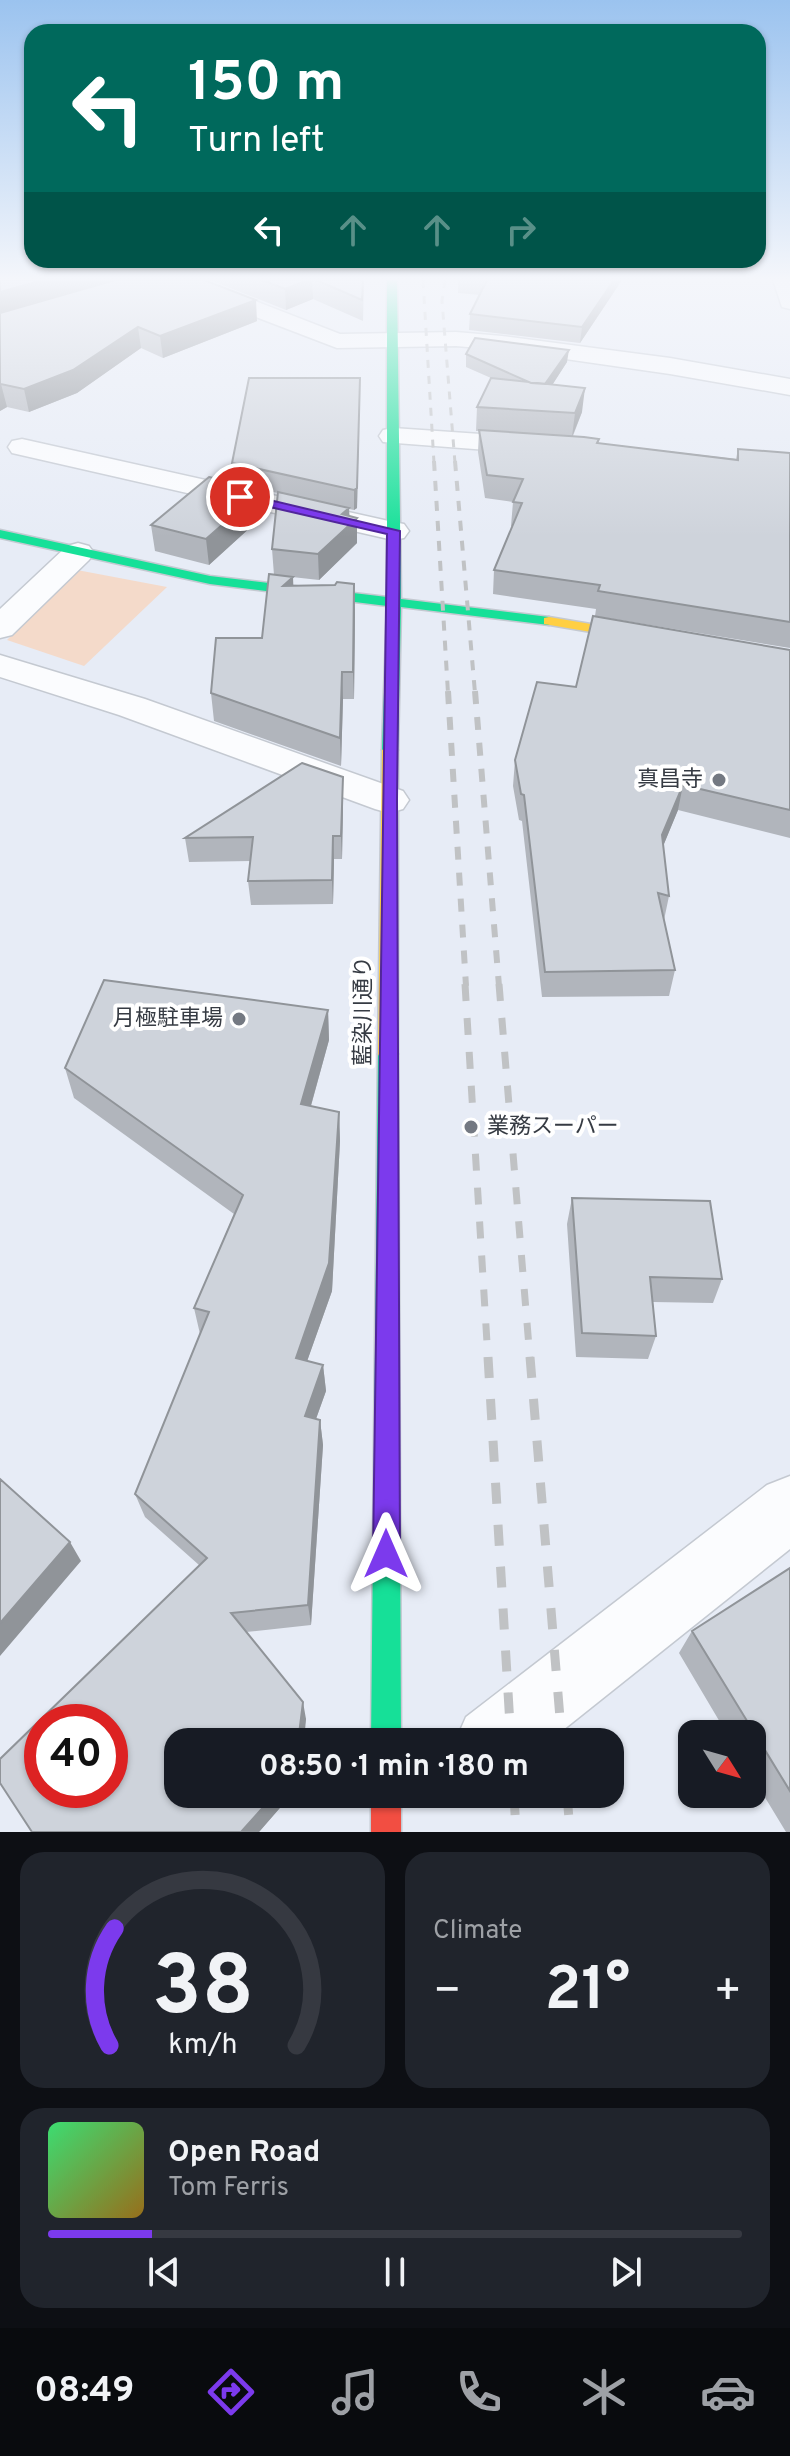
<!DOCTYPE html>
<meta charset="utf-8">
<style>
:root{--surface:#171b24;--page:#20242c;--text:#f1f3f6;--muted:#9ea1a6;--line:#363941;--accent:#7c3aed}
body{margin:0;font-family:Overpass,"Noto Sans JP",sans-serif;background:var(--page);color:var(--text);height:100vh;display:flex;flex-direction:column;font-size:30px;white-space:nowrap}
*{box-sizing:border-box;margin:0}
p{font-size:26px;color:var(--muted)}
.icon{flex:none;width:44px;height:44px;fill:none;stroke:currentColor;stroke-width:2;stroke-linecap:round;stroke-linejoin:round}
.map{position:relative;height:1832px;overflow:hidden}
.side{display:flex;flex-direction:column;gap:20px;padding:20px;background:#0d0f14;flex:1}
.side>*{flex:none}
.banner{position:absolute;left:24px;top:24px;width:742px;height:244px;border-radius:24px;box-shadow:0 2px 6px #0004;background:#00695c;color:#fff;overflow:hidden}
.needle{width:52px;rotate:127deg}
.tools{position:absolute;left:678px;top:1720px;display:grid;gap:16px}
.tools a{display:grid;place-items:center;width:88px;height:88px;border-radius:16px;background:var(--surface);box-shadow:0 2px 6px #0004;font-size:40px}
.speed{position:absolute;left:24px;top:1704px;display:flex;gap:16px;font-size:40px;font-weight:700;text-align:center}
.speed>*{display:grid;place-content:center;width:104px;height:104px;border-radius:50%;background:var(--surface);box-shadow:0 2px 6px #0004;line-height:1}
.speed .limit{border:12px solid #d22;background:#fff;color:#111}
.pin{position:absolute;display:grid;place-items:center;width:68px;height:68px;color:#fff;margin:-34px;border:4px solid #fff;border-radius:50%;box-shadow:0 2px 8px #0007}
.me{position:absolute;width:88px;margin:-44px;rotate:0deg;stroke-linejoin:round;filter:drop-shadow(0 0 6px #0008)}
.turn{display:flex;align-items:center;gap:28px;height:168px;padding:0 32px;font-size:36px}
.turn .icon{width:104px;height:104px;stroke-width:2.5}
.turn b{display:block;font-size:56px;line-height:68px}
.lanes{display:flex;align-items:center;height:76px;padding:0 32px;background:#0003;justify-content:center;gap:40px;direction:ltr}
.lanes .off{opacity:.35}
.big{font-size:60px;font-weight:700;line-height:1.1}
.side .widget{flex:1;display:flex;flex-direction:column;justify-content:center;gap:12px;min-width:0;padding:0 28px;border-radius:24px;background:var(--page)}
.side .dial{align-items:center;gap:0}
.dial svg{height:208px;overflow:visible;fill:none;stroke:var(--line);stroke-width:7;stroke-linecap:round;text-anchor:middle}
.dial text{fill:var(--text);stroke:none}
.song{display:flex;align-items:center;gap:24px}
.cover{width:96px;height:96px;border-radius:12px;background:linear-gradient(135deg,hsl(140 70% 55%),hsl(40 70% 35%))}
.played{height:8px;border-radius:4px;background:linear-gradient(90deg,var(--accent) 15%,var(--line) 15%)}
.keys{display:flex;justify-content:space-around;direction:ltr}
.heat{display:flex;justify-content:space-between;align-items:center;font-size:44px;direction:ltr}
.side .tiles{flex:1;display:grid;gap:20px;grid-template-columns:1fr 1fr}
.widget:last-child{grid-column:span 2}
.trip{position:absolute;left:164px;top:1728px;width:460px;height:80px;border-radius:24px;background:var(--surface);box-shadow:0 2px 6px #0004;font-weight:700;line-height:80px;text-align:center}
.tab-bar{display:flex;height:128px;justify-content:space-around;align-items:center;background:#090b0e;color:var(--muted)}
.tab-bar .icon{width:56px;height:56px}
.tab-bar .selected{color:var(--accent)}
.tab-bar b{font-size:36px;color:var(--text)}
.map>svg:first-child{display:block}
.green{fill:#f4daca}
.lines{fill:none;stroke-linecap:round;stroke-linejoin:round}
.street-casing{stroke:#c4c9d1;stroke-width:3}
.fast-casing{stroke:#c4c9d1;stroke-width:3}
.slow-casing{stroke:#c4c9d1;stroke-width:3}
.jam-casing{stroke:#c4c9d1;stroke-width:3}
.street{fill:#fbfcfe;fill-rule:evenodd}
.fast{fill:#16e098;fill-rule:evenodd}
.slow{fill:#ffcf43;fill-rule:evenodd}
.jam{fill:#f24e42;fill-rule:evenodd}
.rail-far4{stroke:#c0c2c4;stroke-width:3;stroke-dasharray:8 8;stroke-linecap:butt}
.rail-far3{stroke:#c0c2c4;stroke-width:4;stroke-dasharray:10 10;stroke-linecap:butt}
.rail-far2{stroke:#c0c2c4;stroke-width:6;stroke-dasharray:13 13;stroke-linecap:butt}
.rail-far1{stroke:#c0c2c4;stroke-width:7;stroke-dasharray:17 17;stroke-linecap:butt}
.rail{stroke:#c0c2c4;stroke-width:9;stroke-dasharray:21 21;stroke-linecap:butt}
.wall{fill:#b1b5bc}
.shaded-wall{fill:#909499}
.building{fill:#ced3db;stroke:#909499;stroke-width:2;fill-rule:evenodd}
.route{fill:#7c3aed;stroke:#51269a;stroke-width:2}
.poi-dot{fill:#747982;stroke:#fff;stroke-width:3}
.labels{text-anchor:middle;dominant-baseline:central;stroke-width:8;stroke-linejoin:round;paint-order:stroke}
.poi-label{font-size:22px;fill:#363b43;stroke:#fff;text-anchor:end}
.street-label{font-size:22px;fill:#363b43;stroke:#fff}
</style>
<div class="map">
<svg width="790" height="1832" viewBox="0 0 790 1832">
<rect width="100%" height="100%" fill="#e7ecf6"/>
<path class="green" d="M77 570 167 587 84 666 7 640Z"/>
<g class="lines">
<defs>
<path id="street" d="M169 280H201L340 334 456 332 502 336 670 358 790 379V395L670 374 502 350 456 346 337 348 172 285Z
M773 280H790V309L782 307Z
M393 428 538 438 548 440 552 446 548 452 538 454 383 442 379 436 383 430Z
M22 439 393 522 404 524 409 531 404 538 393 540 12 453 8 447 12 441Z
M78 543 89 546 94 553 89 560 12 635 0 638V609L67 546Z
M0 655 145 699 403 791 409 800 403 809 389 813 375 809 119 715 0 677Z
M790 1476V1549L548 1742H455L466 1717 767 1485Z"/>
<path id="fast" d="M387 280H397L401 599 549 617 556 621 549 625 401 607 398 750 390 755 382 750 387 606 210 584 0 538V530L210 576 387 597Z
M388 1046 395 1048 398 1054 401 1742H371L378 1054 381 1048Z"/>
<path id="slow" d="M549 617 650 634 657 638 650 642 544 624V618Z
M390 745 398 750V1054L395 1060 388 1062 381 1060 378 1054 382 750Z"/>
<path id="jam" d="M371 1794H401V1832H371Z"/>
</defs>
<use href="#street" class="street-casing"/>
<use href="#fast" class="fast-casing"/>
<use href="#slow" class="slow-casing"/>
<use href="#jam" class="jam-casing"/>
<use href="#street" class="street"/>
<use href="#fast" class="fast"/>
<use href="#slow" class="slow"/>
<use href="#jam" class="jam"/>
<path class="rail-far4" d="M423 280 434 463
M445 280 442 301 455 463"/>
<path class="rail-far3" d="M434 461 448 693
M455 461 475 693"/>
<path class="rail-far2" d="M448 691 466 986
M475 691 499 986"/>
<path class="rail-far1" d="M465 984 488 1359
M499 984 530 1359"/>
<path class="rail" d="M488 1357 511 1742
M530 1357 562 1742
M514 1794 516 1832
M567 1794 570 1832"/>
</g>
<path class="wall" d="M0 280 257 321 163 358 141 348 77 393 29 412 7 407 0 411Z
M210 280H364L363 321 313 299 286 310Z
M458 280H622L580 343 469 330 470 314 480 295 458 293Z
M466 354 567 362 552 385 582 412 573 436 599 439 598 443 736 459 738 449 790 453V648L595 616 596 609 493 594 494 570 512 526H511L513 502 485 498 478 452 479 431H476L477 407 491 378 466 367Z
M360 378 357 508 354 510 349 509V516L357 518V543L319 580 274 575 272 549 278 493 263 490 265 514 209 565 155 551 151 525 234 482 232 463Z
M293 586 355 610 354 699H343L341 766 214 721 211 693 262 638Z
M790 650V838L678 810 663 846 669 896 664 920 675 970 669 996 542 997 522 821 519 820 513 786 515 760 576 687Z
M343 801 342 859H334L333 904 251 905 248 881 251 861 189 862 185 838Z
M328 1010 329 1040 311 1106 339 1112 340 1141 332 1291 307 1361 323 1365 326 1391 316 1419 320 1420 323 1445 311 1625 246 1632 306 1719 292 1794 259 1832H32L199 1565 145 1517 135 1494 200 1334 194 1308 234 1214 74 1098 65 1068Z
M572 1198 722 1279 713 1303 653 1302 656 1336 648 1359 576 1357 567 1224Z
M790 1568V1832H786L752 1776V1734H727L679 1653 692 1631Z"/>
<path class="shaded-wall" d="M43 280H117L0 315V292Z
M307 280H312L313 299 286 310 285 289Z
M614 280H622L580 343 582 327Z
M256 300 257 321 163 358 160 336Z
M138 327 141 348 77 393 29 412 24 389Z
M569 350 567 362 542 401 543 388Z
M360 378 357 508 354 510V490Z
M1 384 7 407 0 411V385Z
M585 388 582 412 572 437 575 413Z
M263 489 265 514 209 565 206 539Z
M349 508 350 524 357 518V543L319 580 318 554 342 514Z
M293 577 294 603 283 586Z
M354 584 355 610 354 699 353 672Z
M342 672 343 699 341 766 340 738Z
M343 777V801L342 859 341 836Z
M683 785 678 810 657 861 662 835Z
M333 836 334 859 333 904 332 880Z
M328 1010 329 1040 303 1134 301 1104Z
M339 1112 340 1141 332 1291 299 1384 296 1358Z
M323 1365 326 1391 308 1441 305 1416Z
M320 1420 323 1445 311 1625 308 1605Z
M70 1542 81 1561 0 1656V1623Z
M303 1702 306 1719 304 1742H298Z
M275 1794H292L259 1832H241Z"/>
<path class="building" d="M0 280H43L0 292Z
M115 280H204L256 300 160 336 138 327 73 370 24 389 1 384 0 385V313Z
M262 280H307L285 289Z
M316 280H363L362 300Z
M486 280H614L582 327 470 314 487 280Z
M475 338 569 350 545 384 531 383 466 354Z
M249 378H360L357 488 354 490 232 463Z
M491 378 585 388 575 413 477 407Z
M479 430 584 437 599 439 597 443 738 460V449L790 453V622L598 591 600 585 494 570 522 503 513 502 523 479 487 475Z
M209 477 263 489 206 539 151 525Z
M278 492 349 508 342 514 357 518 318 554 272 549Z
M269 574 293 577 283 586 335 585 337 582 354 584 353 672H342L340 738 211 693 216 638H262Z
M593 616 790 650V810L683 785 662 835 669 896 658 893 675 970 545 972 524 795 521 794 515 760 537 682 576 687Z
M302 763 343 777 341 836H333L332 880 248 881 253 837 185 838Z
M104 980 328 1010 301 1104 339 1112 329 1263 296 1358 323 1365 305 1416 320 1420 308 1605 231 1613 303 1702 298 1742H178V1794H275L241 1832H32L0 1783V1759L207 1558 135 1494 209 1312 194 1308 243 1195 65 1068ZM42 1722H110V1790H42Z
M572 1198 710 1201 722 1279 650 1277 656 1336 582 1333Z
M0 1479 70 1542 0 1623Z
M790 1568V1791L692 1631Z"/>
<linearGradient id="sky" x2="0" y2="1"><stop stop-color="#9bc3ef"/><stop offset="0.52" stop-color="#f4f6fb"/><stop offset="1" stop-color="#f4f6fb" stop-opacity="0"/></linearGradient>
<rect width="790" height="537" fill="url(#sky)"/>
<path class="route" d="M240 493 400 531 397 800 400 1554 396 1563 386 1567 377 1563 373 1554 387 534 235 499V494Z"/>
<g class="poi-dot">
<circle cx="719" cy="780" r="8"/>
<circle cx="239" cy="1019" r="8"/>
<circle cx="471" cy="1127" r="8"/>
</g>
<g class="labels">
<g class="poi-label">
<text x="703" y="780">真昌寺</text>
<text x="223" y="1019">月極駐車場</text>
<text x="487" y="1127" text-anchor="start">業務スーパー</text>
</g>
<g class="street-label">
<text transform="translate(364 1011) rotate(-90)">藍染川通り</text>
</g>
</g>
</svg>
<div class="tools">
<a><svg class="needle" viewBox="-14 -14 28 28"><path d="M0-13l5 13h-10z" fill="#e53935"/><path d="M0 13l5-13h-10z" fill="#9ea1a6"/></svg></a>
</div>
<div class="speed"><div class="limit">40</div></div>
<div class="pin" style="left:240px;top:497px;background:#d93025"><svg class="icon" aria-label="arrive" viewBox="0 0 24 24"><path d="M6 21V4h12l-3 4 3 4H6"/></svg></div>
<svg class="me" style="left:386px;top:1554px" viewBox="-20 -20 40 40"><path d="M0-17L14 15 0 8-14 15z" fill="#7c3aed" stroke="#fff" stroke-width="4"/></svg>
<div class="trip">08:50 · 1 min · 180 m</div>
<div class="banner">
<div class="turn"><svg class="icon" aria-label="left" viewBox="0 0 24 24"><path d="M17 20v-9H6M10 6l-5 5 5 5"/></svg><div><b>150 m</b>Turn left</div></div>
<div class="lanes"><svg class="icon" aria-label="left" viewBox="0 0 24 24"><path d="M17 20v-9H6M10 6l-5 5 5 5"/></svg><svg class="icon off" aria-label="ahead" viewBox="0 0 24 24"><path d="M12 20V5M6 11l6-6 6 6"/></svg><svg class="icon off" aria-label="ahead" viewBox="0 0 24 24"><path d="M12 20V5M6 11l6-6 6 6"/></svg><svg class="icon off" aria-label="right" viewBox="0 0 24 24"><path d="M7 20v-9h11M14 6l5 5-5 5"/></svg></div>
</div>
</div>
<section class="side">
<div class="tiles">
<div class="widget dial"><svg viewBox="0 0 100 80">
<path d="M14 69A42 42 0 1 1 86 69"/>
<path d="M14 69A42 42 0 0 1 16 24" stroke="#7c3aed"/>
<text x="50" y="56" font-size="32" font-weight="700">38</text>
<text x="50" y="72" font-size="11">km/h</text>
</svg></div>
<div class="widget"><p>Climate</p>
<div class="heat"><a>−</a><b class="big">21°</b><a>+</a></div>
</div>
<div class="widget">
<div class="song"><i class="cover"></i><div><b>Open Road</b><p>Tom Ferris</p></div></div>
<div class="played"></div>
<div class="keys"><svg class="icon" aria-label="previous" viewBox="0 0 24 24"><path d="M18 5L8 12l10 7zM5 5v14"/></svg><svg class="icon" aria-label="pause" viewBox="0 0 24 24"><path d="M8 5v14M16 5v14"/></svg><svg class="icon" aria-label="next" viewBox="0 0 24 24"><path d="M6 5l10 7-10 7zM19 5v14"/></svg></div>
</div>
</div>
</section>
<nav class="tab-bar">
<b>08:49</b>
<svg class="icon selected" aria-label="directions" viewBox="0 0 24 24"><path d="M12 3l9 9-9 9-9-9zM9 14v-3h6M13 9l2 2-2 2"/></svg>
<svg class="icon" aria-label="music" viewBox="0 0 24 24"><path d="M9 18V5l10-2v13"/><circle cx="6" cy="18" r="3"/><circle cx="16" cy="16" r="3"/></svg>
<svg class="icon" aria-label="phone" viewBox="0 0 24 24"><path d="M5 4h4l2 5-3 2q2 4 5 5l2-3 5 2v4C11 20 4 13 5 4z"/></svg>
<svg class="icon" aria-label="climate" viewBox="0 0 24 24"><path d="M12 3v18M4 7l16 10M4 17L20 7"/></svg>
<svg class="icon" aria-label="car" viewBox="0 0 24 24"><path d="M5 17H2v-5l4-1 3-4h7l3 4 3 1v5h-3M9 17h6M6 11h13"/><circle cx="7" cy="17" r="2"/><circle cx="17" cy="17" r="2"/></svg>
</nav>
